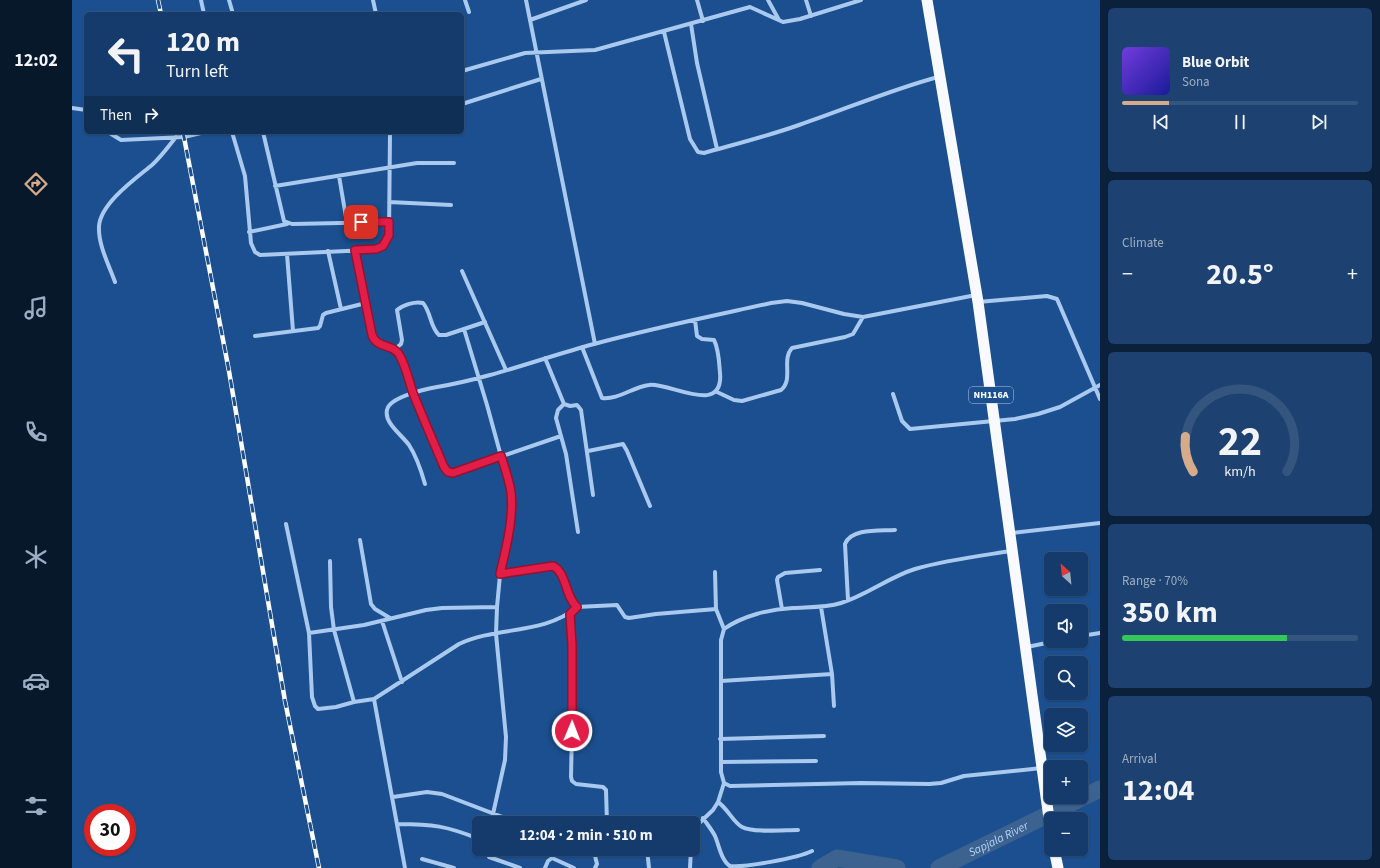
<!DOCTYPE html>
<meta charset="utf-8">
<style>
:root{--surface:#143b6b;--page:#1d4271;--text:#f1f3f6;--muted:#9dadc1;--line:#33557e;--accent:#d6ab8b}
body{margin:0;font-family:"Source Sans 3",sans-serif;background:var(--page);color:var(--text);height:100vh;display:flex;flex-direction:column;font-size:15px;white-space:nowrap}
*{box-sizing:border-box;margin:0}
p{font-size:13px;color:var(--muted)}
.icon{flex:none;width:22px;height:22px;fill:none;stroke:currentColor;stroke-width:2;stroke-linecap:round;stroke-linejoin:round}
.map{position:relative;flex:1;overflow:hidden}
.drawer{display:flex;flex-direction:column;gap:8px;padding:8px;background:#0b203b;width:280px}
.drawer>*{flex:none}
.hud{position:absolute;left:12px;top:12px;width:380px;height:122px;border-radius:6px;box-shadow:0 1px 3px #0004,0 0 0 1px var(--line);background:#143b6b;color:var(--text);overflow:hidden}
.needle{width:26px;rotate:333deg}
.fabs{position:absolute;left:972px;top:552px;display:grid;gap:8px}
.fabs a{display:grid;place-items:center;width:44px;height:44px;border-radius:6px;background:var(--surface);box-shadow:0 1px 3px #0004,0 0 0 1px var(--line);font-size:20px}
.speed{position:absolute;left:12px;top:804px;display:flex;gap:8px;font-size:20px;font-weight:700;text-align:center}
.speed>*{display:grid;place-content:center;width:52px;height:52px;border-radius:50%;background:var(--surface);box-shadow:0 1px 3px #0004,0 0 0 1px var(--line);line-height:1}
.speed .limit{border:6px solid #d22;background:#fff;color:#111}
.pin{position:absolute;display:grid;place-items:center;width:34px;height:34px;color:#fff;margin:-17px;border-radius:8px;box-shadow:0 2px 6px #0006}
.me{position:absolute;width:44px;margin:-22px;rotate:1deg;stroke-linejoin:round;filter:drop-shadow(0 0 3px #0008)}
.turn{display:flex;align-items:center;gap:14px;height:84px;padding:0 16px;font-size:18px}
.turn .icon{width:52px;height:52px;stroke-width:2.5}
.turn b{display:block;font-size:28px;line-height:34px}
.then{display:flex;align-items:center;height:38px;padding:0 16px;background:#0003;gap:8px;font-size:15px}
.big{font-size:30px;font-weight:700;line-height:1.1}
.drawer .widget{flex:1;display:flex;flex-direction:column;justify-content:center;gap:6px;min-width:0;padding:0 14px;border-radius:6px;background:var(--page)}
.drawer .dial{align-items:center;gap:0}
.dial svg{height:104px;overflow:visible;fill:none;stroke:var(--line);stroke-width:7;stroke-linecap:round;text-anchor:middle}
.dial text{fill:var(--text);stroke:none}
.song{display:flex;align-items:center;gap:12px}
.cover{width:48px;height:48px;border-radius:6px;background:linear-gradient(135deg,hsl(260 70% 55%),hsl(240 70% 35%))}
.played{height:4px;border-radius:2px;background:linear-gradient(90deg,var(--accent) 20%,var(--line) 20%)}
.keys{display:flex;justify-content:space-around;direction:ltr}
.heat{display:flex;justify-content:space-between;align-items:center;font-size:22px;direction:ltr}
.charge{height:6px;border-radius:3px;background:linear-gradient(90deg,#34c759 70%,var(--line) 0)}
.trip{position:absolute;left:400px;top:816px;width:228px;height:40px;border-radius:6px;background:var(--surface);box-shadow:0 1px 3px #0004,0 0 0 1px var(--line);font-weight:700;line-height:40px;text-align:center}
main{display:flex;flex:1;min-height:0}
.dock{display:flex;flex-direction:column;width:72px;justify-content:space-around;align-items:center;background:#08182b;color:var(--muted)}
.dock .icon{width:28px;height:28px}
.dock .current{color:var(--accent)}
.dock b{font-size:18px;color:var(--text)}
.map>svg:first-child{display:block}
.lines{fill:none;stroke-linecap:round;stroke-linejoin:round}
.river{stroke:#3c6290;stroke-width:17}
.minor{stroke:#a9c9ee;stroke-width:4}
.trunk{stroke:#f8faff;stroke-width:11}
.rail-casing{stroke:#fff;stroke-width:4.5}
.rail{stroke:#1b4f8f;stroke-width:3;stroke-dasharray:9;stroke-linecap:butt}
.route-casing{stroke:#92132f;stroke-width:10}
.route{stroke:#e11d48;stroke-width:7}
.labels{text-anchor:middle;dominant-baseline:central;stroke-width:3;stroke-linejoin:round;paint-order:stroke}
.shield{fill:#1b4f8f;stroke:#bbcadd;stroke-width:1}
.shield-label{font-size:10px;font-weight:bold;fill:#fff}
.water-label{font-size:12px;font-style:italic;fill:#b5d3f5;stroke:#1b4f8f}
</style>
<main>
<nav class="dock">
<b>12:02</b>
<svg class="icon current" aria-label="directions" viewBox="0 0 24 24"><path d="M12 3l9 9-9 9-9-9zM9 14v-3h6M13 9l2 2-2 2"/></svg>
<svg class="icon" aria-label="music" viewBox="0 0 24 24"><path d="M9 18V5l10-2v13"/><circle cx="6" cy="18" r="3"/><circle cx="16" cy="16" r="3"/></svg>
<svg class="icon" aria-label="phone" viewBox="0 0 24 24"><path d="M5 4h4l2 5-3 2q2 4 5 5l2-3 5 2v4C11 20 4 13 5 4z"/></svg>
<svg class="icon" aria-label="climate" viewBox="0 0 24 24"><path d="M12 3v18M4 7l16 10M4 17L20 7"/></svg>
<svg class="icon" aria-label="car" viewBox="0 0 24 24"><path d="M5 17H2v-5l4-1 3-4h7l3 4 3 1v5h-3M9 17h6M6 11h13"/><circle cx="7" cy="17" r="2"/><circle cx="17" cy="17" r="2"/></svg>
<svg class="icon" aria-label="filters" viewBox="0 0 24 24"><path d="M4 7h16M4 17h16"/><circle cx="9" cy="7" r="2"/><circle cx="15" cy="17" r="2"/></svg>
</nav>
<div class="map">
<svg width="1028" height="868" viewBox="0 0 1028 868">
<rect width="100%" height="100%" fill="#1b4f8f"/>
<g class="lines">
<g class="river">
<path d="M748 868 765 858 825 868"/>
<path id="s1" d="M867 868 1028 789"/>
</g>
<path class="minor" d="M129 0 132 14
M157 0 161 14
M301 0 304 14
M393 0 397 12
M454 0 523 344
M625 0 631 21
M696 0 707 20
M734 0 739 16
M458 20 514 0
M619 24 625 63 645 149
M592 32 618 139 626 152 632 153C664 144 696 136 727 125 774 109 818 90 866 77
M390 71 453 53 523 50 678 7 711 22 728 19 789 0
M390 104 469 79
M0 108 14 110
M36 132 49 140 112 137 133 132
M160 132 173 176 179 243 183 252 188 255 296 250 311 246 317 235 318 132
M191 132 212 221 220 224 317 222
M267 176 275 223
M203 186 345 163H382
M317 202 379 205
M177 232 215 224
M283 250 302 340 307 344 320 347 328 357 341 393 376 472 381 473 489 436
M256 251 269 309
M215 254 221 331
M390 271 434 370
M43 282C37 265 26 245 27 226 29 203 63 179 80 165 89 157 96 147 104 137
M906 302 975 296 985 299 1028 399
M392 329 415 405 439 493 436 540 428 575 425 607 424 634 434 737 433 760 419 823
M183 336 246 328 248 326 251 315 254 313 294 303
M510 347 530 398C546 400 561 387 577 385 597 382 652 417 648 373 647 362 647 350 642 340L630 339 625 336 623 320
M323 349 329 344 330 340 325 310C331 305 343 301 351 303 359 312 358 327 367 335H374L413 322
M473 358 492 404 498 406 505 405 509 410 521 495
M645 392 662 400 670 401 709 390C722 379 709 360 720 348L773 337 781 334 791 317
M821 394 830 421 838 429 943 419 966 414 988 407 1028 385
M492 404 486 410 484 418 494 454 506 532
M516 451 551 444 555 451 578 506
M353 484C349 470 345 457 337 445 330 435 312 423 315 410 317 397 354 389 365 387 419 378 470 358 522 344 581 328 640 316 699 303L715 301 730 303 772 314 791 317 904 295
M214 524 237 633 240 697 243 706 246 709 264 707 282 702 302 699 387 644C425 626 472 635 505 607
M939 533 1028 523
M288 540 299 604 303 609 318 618
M258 561 259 607 262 630 282 702
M643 572 644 609 652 629 649 640V772L652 783 658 786 789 783 857 784 869 783 892 776 970 768
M428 575 481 566C495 573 493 597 505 607L545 605 553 617 557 618 584 614 644 609
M776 600 773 544C779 528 808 531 823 530
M749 607 760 674 762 706
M710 609 705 580 706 577 713 573 748 570
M498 614 501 683 499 777 500 781 504 784 531 787 534 790 535 823
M310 621 330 682
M652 629C670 616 698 609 721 608 737 607 753 608 769 603 795 595 817 577 843 569 874 560 907 556 939 551
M237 633 292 625 354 610 370 608 425 607
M1009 636 1028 633
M955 647 984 641
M649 681 760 674
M302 699 333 868
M648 739 752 736
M649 762 744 761
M321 797 355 792 370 794 446 823
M646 802C656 809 661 822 670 827 681 833 712 830 726 830
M631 818C635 824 640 830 643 836 647 845 649 860 658 866 671 868 726 858 740 851
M326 824C360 824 375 826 407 839
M621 829 641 810 646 802 652 783
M415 849 417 857 448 868
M511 849 523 856 525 864 523 868
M575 849 577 868
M350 859 382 868
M473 868 476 861 480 858 502 868
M618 868 619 849"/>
<path class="trunk" d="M855 0 906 302 979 833
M982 849 986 868"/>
<defs>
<path id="rail" d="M86 0 89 14
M111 132 157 371 213 701 247 868"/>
</defs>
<use href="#rail" class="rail-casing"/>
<use href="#rail" class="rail"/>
</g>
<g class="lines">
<defs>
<path id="route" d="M289 222H317V235L311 246 304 249 283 250 300 335C305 349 321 343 328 356 334 367 337 381 341 393 351 418 362 443 372 467L376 472 381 473 429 456C433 468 437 480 439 492 442 519 434 548 428 574L481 566C495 573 493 597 505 607L498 614 500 645V731"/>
</defs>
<use href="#route" class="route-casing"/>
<use href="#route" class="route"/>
</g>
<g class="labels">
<rect class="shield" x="897" y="387" width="44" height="16" rx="3"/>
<g class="shield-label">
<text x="919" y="395">NH116A</text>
</g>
<g class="water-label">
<text stroke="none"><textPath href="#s1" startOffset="66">Sapjala River</textPath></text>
</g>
</g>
</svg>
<div class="fabs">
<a><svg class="needle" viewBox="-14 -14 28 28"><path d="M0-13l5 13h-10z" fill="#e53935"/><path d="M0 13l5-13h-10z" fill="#9dadc1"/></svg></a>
<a><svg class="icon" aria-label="sound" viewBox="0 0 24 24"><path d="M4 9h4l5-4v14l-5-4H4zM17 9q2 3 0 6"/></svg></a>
<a><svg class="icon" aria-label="search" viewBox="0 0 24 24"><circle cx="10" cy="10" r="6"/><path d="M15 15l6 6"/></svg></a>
<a><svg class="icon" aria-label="layers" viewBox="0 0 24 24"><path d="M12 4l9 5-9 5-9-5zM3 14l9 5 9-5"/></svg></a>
<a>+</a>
<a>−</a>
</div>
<div class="speed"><div class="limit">30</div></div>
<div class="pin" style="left:289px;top:222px;background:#d93025"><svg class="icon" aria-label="arrive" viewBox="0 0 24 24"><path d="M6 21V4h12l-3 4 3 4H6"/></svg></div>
<svg class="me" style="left:500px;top:731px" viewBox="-20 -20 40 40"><circle r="17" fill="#e11d48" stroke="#fff" stroke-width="3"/><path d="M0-11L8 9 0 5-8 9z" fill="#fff"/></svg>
<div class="trip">12:04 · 2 min · 510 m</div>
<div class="hud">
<div class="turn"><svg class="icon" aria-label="left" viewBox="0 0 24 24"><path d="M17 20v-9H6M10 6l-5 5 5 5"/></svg><div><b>120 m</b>Turn left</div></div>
<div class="then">Then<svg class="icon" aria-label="right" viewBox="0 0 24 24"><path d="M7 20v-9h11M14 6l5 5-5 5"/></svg></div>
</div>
</div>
<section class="drawer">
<div class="widget">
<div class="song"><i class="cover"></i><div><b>Blue Orbit</b><p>Sona</p></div></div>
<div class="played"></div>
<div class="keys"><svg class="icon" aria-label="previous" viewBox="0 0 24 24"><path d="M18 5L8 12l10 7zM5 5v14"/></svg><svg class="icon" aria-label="pause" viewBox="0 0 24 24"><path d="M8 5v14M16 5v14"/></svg><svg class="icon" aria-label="next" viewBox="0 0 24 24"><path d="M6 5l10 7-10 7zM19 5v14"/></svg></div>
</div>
<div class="widget"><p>Climate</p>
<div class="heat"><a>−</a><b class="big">20.5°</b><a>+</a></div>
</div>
<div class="widget dial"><svg viewBox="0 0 100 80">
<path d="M14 69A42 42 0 1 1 86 69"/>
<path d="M14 69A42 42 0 0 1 8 42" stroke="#d6ab8b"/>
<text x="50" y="56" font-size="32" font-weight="700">22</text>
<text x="50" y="72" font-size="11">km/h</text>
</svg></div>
<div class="widget"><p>Range · 70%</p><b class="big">350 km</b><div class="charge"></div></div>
<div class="widget"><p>Arrival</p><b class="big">12:04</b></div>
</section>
</main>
